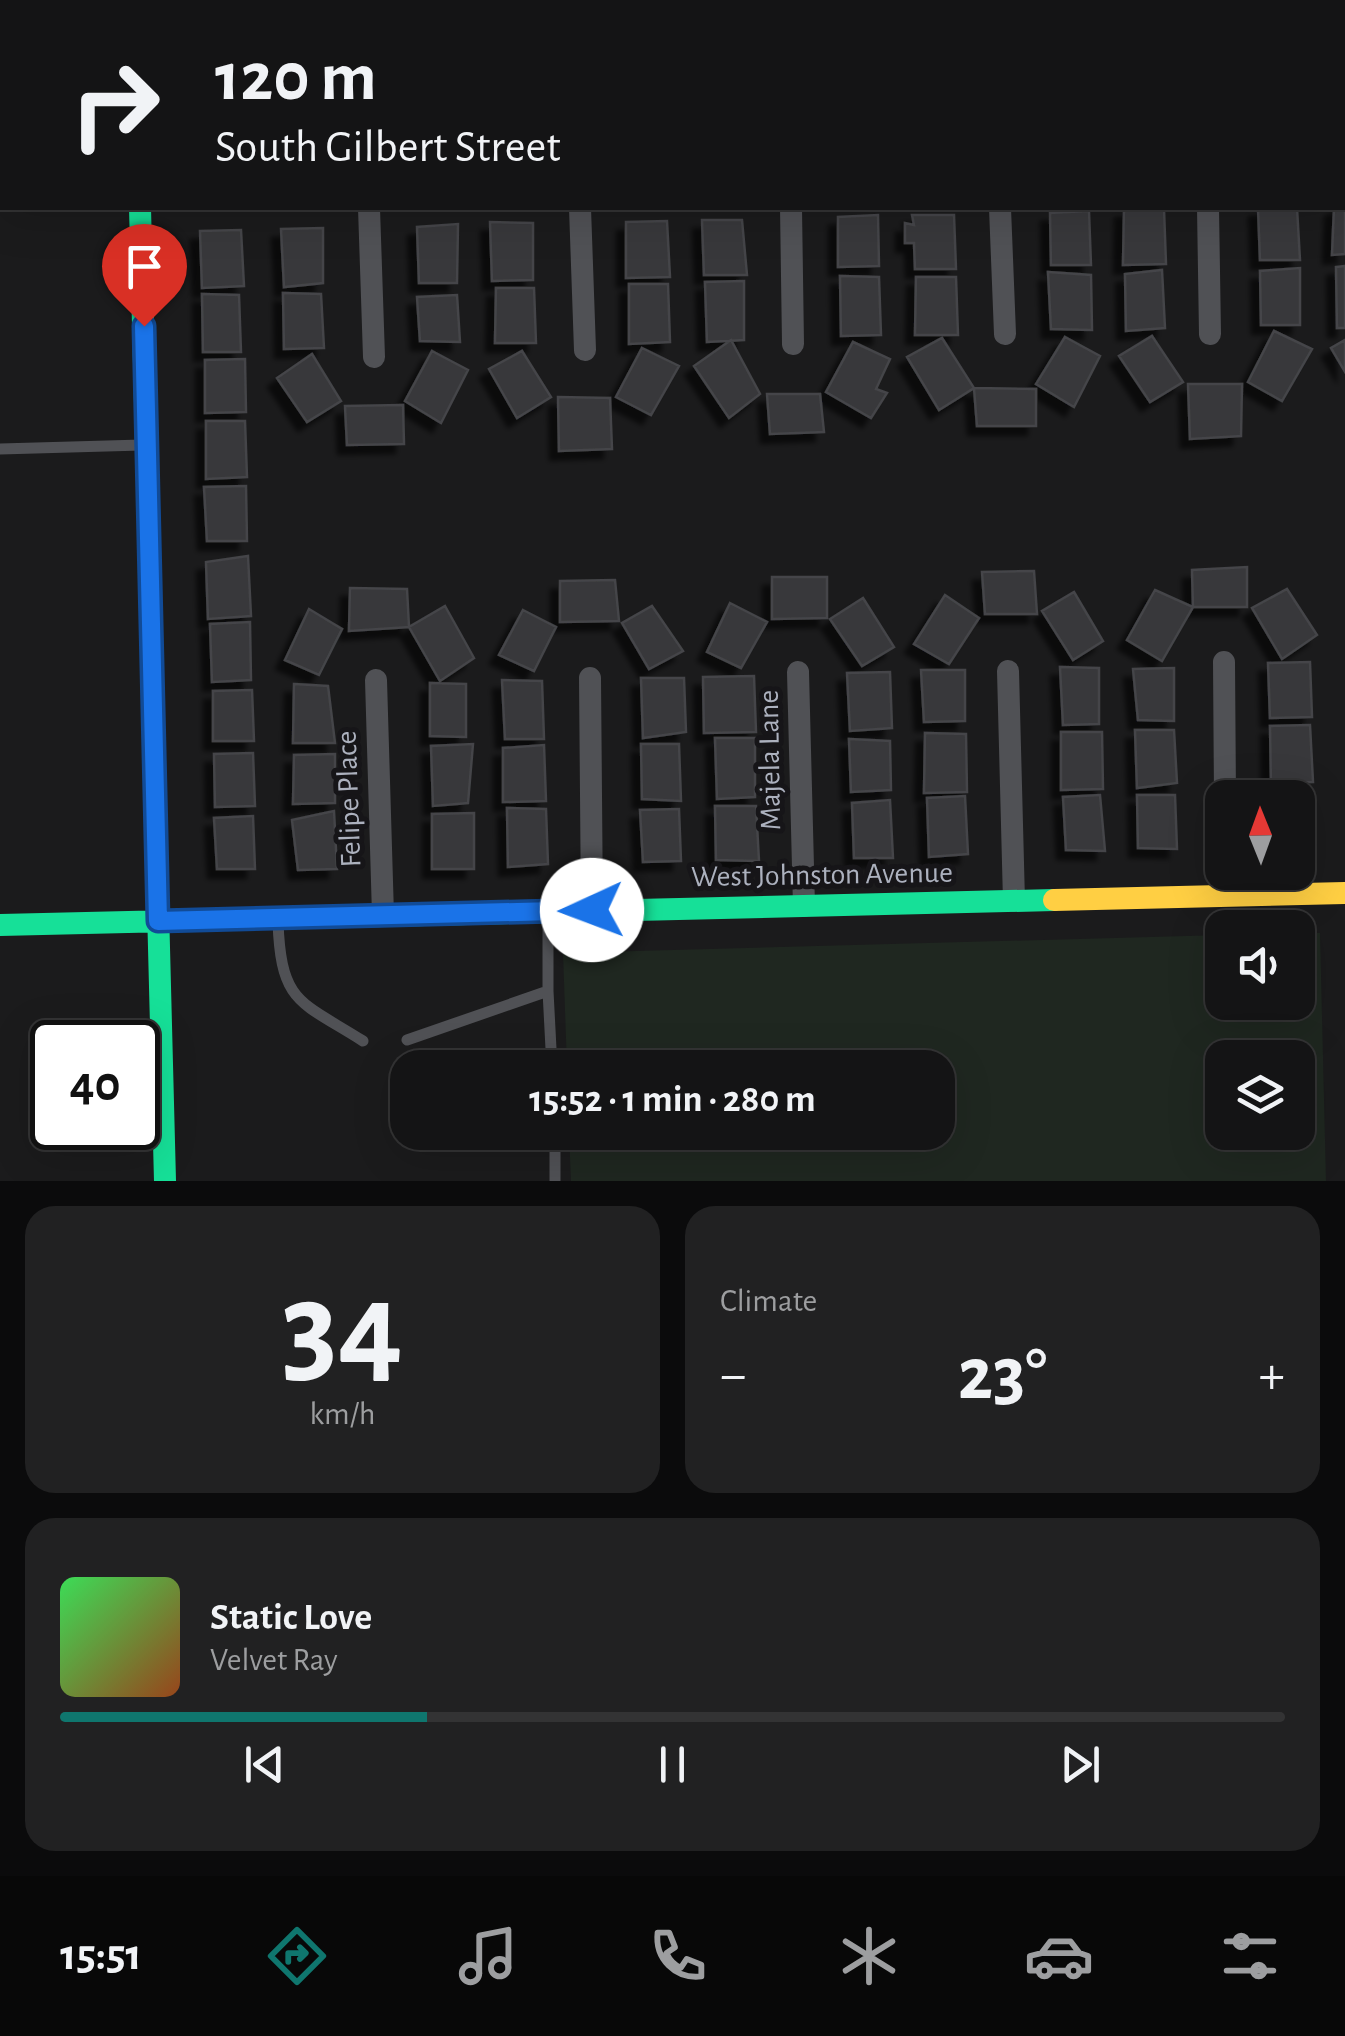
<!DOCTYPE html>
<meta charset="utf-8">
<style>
:root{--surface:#141415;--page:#212122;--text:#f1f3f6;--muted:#9d9ea0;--line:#333334;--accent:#0f766e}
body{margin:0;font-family:"Alegreya Sans",sans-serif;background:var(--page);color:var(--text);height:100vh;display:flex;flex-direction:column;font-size:38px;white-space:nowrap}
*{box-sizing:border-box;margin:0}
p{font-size:32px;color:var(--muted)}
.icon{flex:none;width:55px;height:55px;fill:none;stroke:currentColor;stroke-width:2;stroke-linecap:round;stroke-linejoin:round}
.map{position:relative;height:1181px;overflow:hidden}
.side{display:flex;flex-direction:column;gap:25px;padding:25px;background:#0b0b0c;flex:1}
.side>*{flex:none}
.guide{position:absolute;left:0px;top:0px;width:1345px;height:210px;box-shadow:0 10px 40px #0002,0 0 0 2px var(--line);background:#141415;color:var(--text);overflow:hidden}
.needle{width:65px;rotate:359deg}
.buttons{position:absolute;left:1205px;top:780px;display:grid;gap:20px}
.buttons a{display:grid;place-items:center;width:110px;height:110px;border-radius:20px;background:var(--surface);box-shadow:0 10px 40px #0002,0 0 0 2px var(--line);font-size:50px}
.speed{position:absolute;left:30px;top:1020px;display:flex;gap:20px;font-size:50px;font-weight:700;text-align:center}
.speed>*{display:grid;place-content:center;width:130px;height:130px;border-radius:50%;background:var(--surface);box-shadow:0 10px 40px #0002,0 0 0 2px var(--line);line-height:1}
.speed .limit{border:5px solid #111;border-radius:15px;background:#fff;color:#111}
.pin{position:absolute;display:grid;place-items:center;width:85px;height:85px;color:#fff;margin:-102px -42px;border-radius:50% 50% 50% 0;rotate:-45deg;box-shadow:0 0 10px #0007}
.pin .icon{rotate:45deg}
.me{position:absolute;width:110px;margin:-55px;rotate:268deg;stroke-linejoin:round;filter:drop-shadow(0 0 8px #0008)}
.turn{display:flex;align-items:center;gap:35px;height:210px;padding:0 50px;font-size:45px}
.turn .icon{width:130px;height:130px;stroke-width:2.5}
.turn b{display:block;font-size:70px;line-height:85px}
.big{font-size:75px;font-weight:700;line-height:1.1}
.side .card{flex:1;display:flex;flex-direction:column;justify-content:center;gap:15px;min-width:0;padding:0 35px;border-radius:30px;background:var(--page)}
.side .dial{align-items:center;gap:0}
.dial b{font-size:130px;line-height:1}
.song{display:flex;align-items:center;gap:30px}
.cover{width:120px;height:120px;border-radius:15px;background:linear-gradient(135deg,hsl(130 70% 55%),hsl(20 70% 35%))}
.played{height:10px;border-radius:5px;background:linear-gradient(90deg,var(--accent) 30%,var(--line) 30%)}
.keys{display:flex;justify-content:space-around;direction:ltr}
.heat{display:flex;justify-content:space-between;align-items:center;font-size:55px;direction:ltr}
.side .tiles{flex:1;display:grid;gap:25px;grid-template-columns:1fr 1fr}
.card:last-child{grid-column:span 2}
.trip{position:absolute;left:390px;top:1050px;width:565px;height:100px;border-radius:30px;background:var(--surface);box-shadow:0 10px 40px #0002,0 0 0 2px var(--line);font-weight:700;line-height:100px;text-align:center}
.tabs{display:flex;height:160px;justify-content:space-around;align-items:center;background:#080808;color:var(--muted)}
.tabs .icon{width:70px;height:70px}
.tabs .on{color:var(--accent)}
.tabs b{font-size:45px;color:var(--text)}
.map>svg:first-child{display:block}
.green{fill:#1f2720;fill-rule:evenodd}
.building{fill:#38383a;stroke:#444548;stroke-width:2.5;filter:url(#shadow)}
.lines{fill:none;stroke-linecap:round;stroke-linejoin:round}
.lane{stroke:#505155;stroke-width:11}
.street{stroke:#505155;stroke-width:22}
.fast{stroke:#16e098;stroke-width:22}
.slow{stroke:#ffcf43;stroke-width:22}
.route-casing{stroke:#114b97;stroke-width:25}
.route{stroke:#1a73e8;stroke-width:18}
.labels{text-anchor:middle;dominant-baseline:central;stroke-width:10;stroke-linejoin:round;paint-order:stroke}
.street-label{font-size:30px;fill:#acb1be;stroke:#161518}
</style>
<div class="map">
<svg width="1345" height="1181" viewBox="0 0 1345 1181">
<defs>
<filter id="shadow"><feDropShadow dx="-9" dy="9" stdDeviation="2.5" flood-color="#0009"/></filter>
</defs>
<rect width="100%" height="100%" fill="#1b1b1c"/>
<path class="green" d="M1298 933H1320L1326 1181H571L569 1133 938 1132V1068L567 1067 563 953 1222 935V1002H1298ZM1222 1058H1298V1132H1222Z"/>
<path class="building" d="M1342 205H1345V254L1332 255 1334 208Z
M1258 208H1297L1300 260H1260Z
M1124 209H1164L1166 264 1123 265Z
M1089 211 1091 265H1051L1050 213Z
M878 215 879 266 838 267V217Z
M912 215H954L956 269H915L914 243H905V223L914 225Z
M702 220H742L747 275H704Z
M667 221 670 277 626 278V222Z
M490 222 533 223V280L492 281Z
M458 224 457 283H419L417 227Z
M323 228V283L284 287 281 229Z
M241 230 244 286 202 288 200 231Z
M1345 266V328H1337L1336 267Z
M1300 268V325H1261L1260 271Z
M1162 270 1165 328 1126 331 1125 274Z
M1048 272 1091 275 1092 330 1051 329Z
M840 276 879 277 881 335 841 336Z
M916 277H956L958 335H915Z
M744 281V340L707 342 705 282Z
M629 284H668L670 342 629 344Z
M496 288H534L536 343H495Z
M283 293 321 294 324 348 284 349Z
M202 294 239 295 241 352H203Z
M457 295 460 342 420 341 417 297Z
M1274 331 1312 349 1282 401 1248 382Z
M1152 336 1183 382 1150 402 1119 356Z
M1065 337 1100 356 1074 407 1036 384Z
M942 338 974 388 939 410 907 357Z
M731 340 760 394 729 418 694 366Z
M1345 340V372L1331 348Z
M853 342 890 359 876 389 887 393 871 418 826 392Z
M642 348 679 366 651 415 616 397Z
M432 351 468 370 441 423 405 401Z
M522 351 551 397 517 418 489 369Z
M312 354 341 401 307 422 277 378Z
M245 359 246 412 205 413V360Z
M1188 384H1242L1241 436 1190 439Z
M974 388 1036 389V426H977Z
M767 394H820L824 432 770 434Z
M558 397 610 398 612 449 559 451Z
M403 405 404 444 347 445 345 406Z
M206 421H245L247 477 206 479Z
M246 486 247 541H207L204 487Z
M248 556 251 616 208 619 206 562Z
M1247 567V607H1193L1192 570Z
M1034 571 1037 614H985L982 572Z
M772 577H827V618L772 619Z
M615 580 619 621 560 622V581Z
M350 588 407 589 409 627 349 631Z
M1287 589 1317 635 1282 659 1252 608Z
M1155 590 1193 607 1162 661 1127 640Z
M1074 592 1103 641 1073 660 1042 611Z
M945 595 979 618 949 664 914 644Z
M863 598 894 647 862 666 830 619Z
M730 603 767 622 741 668 707 652Z
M445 606 474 658 440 681 409 627Z
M652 606 683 651 649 669 622 623Z
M309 609 342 629 319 675 285 660Z
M523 610 556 627 534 671 499 655Z
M250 622 251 680 212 682 210 624Z
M1310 662 1312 717 1270 718 1268 663Z
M1060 667 1099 668V724L1063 725Z
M1174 668V721L1138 720 1133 669Z
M921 670H965V721L924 722Z
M890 672 892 728 850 731 847 673Z
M754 676 756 732 704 733 703 677Z
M641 678H684L686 732 643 738Z
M502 680 542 681 544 739H505Z
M430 683 466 684V737L430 736Z
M294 684 328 686 335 743H293Z
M252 690 254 741H213V691Z
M1310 725 1313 782 1271 783 1270 726Z
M1135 730H1174L1177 783 1137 788Z
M1061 732H1102L1103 789 1061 790Z
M925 733 966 734 967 792 924 793Z
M715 738H755V797L717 799Z
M849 739 890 741 891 790 851 792Z
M473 744 468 803 433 806 431 746Z
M641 744H679L681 801 642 799Z
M544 745 546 801 503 802V748Z
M253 753 255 806 215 807 214 754Z
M335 754V803L293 804 294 755Z
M1311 792 1313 847H1298V798H1271V794Z
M1100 795 1105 851 1066 850 1063 797Z
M1137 795H1175L1177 849 1138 848Z
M965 796 968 854 929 857 927 798Z
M890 800 893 858H854L852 803Z
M715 806H756L759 861 716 860Z
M507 808 546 809 548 864 508 867Z
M679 809 681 861 643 862 640 810Z
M334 811 337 869 298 870 292 820Z
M474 813V869H432V814Z
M253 816 255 869H217L214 818Z"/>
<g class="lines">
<path class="lane" d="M0 191H2
M0 449 142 445
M278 922C281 1004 300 1001 363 1041
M548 991 552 1068
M407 1040 548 991V915
M555 1132V1181"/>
<path class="street" d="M1069 0V2
M467 2 468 0
M0 24H2
M1342 160H1345
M369 208 374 357
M580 208 585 350
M791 208 793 344
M1000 208 1005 334
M1208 208 1210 334
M1224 662 1225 798
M1008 671 1014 901
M798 672 804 906
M590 678 592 911
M376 680 383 915"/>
<path class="fast" d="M136 0V2
M140 208 165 1181
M0 925 1054 900"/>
<path class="slow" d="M1054 900 1345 893"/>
</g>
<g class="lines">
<defs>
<path id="route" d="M144 326 158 921 592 910"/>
</defs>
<use href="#route" class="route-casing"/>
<use href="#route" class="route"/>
</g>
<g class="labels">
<g class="street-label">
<text transform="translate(770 760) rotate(-91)">Majela Lane</text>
<text transform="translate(349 799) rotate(-92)">Felipe Place</text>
<text transform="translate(822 875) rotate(-1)">West Johnston Avenue</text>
</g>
</g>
</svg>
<div class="buttons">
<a><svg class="needle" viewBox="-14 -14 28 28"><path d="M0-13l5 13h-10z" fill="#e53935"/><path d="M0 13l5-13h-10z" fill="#9d9ea0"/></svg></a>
<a><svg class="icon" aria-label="sound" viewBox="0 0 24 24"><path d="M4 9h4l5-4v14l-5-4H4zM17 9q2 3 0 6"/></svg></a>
<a><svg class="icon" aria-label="layers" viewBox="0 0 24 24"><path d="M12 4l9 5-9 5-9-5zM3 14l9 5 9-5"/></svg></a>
</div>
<div class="speed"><div class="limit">40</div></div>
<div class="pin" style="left:144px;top:326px;background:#d93025"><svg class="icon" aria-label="arrive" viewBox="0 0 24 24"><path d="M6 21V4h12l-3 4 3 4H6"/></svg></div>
<svg class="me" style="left:592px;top:910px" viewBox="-20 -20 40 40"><circle r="19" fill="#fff"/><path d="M0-13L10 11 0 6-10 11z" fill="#1a73e8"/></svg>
<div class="trip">15:52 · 1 min · 280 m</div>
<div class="guide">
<div class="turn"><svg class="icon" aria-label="right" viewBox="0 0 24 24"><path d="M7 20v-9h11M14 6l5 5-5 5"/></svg><div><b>120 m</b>South Gilbert Street</div></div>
</div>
</div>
<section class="side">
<div class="tiles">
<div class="card dial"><b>34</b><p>km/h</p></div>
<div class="card"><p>Climate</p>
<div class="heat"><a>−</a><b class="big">23°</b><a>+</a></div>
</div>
<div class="card">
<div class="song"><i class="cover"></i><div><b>Static Love</b><p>Velvet Ray</p></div></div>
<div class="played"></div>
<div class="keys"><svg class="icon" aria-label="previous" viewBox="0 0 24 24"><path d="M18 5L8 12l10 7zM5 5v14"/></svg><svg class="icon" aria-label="pause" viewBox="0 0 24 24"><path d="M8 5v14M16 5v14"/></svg><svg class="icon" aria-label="next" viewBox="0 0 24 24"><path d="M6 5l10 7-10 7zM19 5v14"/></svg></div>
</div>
</div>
</section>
<nav class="tabs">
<b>15:51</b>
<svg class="icon on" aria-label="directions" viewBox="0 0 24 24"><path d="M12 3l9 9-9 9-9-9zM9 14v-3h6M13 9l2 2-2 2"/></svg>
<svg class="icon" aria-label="music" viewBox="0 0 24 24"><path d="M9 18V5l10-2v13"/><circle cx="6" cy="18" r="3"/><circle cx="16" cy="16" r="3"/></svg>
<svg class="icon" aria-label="phone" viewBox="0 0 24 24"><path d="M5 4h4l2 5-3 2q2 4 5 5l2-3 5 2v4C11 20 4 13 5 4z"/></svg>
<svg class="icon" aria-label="climate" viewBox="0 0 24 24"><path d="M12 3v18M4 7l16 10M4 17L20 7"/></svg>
<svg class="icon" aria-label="car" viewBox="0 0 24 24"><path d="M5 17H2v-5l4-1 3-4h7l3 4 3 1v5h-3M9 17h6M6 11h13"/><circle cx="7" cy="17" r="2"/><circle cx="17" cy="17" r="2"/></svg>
<svg class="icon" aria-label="filters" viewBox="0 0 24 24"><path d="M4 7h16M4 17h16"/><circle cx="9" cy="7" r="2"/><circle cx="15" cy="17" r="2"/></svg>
</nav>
